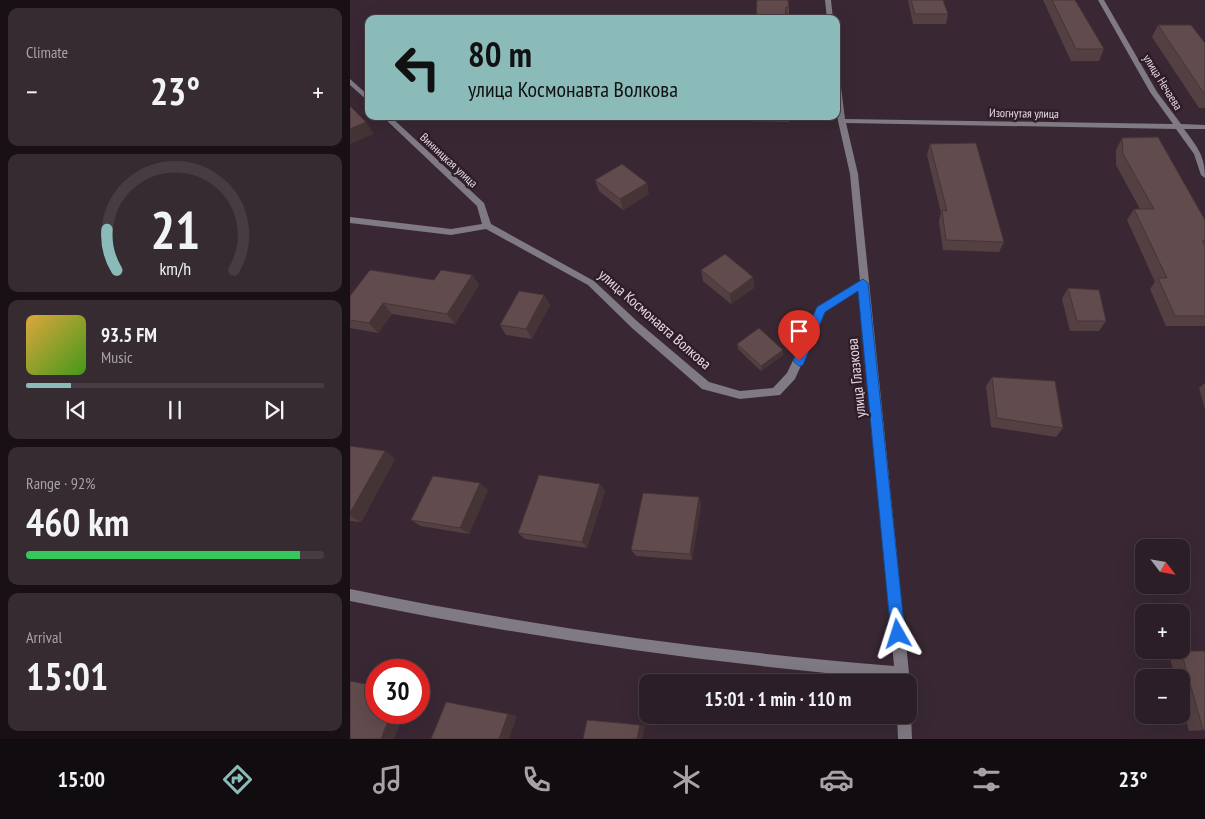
<!DOCTYPE html>
<meta charset="utf-8">
<style>
:root{--surface:#2b1e26;--page:#372b32;--text:#f1f3f6;--muted:#a6a2a7;--line:#473c43;--accent:#8bbbb9}
body{margin:0;font-family:"PT Sans Narrow",sans-serif;background:var(--page);color:var(--text);height:100vh;display:flex;flex-direction:column;font-size:19px;white-space:nowrap}
*{box-sizing:border-box;margin:0}
p{font-size:16px;color:var(--muted)}
.icon{flex:none;width:28px;height:28px;fill:none;stroke:currentColor;stroke-width:2;stroke-linecap:round;stroke-linejoin:round}
.map{position:relative;flex:1;overflow:hidden}
.panel{display:flex;flex-direction:column;gap:8px;padding:8px;background:#181015;width:350px}
.panel>*{flex:none}
.banner{position:absolute;left:15px;top:15px;width:475px;height:105px;border-radius:10px;box-shadow:0 5px 20px #0002,0 0 0 1px var(--line);background:#8bbbb9;color:#111;overflow:hidden}
.needle{width:32px;rotate:121deg}
.buttons{position:absolute;left:785px;top:539px;display:grid;gap:10px}
.buttons a{display:grid;place-items:center;width:55px;height:55px;border-radius:10px;background:var(--surface);box-shadow:0 5px 20px #0002,0 0 0 1px var(--line);font-size:25px}
.speed{position:absolute;left:15px;top:659px;display:flex;gap:10px;font-size:25px;font-weight:700;text-align:center}
.speed>*{display:grid;place-content:center;width:65px;height:65px;border-radius:50%;background:var(--surface);box-shadow:0 5px 20px #0002,0 0 0 1px var(--line);line-height:1}
.speed .limit{border:8px solid #d22;background:#fff;color:#111}
.pin{position:absolute;display:grid;place-items:center;width:42px;height:42px;color:#fff;margin:-51px -21px;border-radius:50% 50% 50% 0;rotate:-45deg;box-shadow:0 0 5px #0007}
.pin .icon{rotate:45deg}
.me{position:absolute;width:55px;margin:-28px;rotate:354deg;stroke-linejoin:round;filter:drop-shadow(0 0 4px #0008)}
.turn{display:flex;align-items:center;gap:18px;height:105px;padding:0 20px;font-size:22px}
.turn .icon{width:65px;height:65px;stroke-width:2.5}
.turn b{display:block;font-size:35px;line-height:42px}
.big{font-size:38px;font-weight:700;line-height:1.1}
.panel .tile{flex:1;display:flex;flex-direction:column;justify-content:center;gap:8px;min-width:0;padding:0 18px;border-radius:10px;background:var(--page)}
.panel .dial{align-items:center;gap:0}
.dial svg{height:130px;overflow:visible;fill:none;stroke:var(--line);stroke-width:7;stroke-linecap:round;text-anchor:middle}
.dial text{fill:var(--text);stroke:none}
.song{display:flex;align-items:center;gap:15px}
.cover{width:60px;height:60px;border-radius:8px;background:linear-gradient(135deg,hsl(40 70% 55%),hsl(100 70% 35%))}
.played{height:5px;border-radius:2px;background:linear-gradient(90deg,var(--accent) 15%,var(--line) 15%)}
.keys{display:flex;justify-content:space-around;direction:ltr}
.heat{display:flex;justify-content:space-between;align-items:center;font-size:28px;direction:ltr}
.charge{height:8px;border-radius:4px;background:linear-gradient(90deg,#34c759 92%,var(--line) 0)}
.trip{position:absolute;left:289px;top:674px;width:278px;height:50px;border-radius:10px;background:var(--surface);box-shadow:0 5px 20px #0002,0 0 0 1px var(--line);font-weight:700;line-height:50px;text-align:center}
.dock{display:flex;height:80px;justify-content:space-around;align-items:center;background:#110c0f;color:var(--muted)}
.dock .icon{width:35px;height:35px}
.dock .current{color:var(--accent)}
.dock b{font-size:22px;color:var(--text)}
main{display:flex;flex:1;min-height:0}
.map>svg:first-child{display:block}
.lines{fill:none;stroke-linecap:round;stroke-linejoin:round}
.minor{fill:#7f7a83;fill-rule:evenodd}
.wall{fill:#544042}
.shaded-wall{fill:#453436}
.building{fill:#624b4d;stroke:#453436}
.route{fill:#1a73e8;stroke:#114b97}
.labels{text-anchor:middle;dominant-baseline:central;stroke-width:5;stroke-linejoin:round;paint-order:stroke}
.far-street-label{font-size:12px;fill:#e6dae1;stroke:#2f1e29}
.street-label{font-size:15px;fill:#e6dae1;stroke:#2f1e29}
</style>
<main>
<section class="panel">
<div class="tile"><p>Climate</p>
<div class="heat"><a>−</a><b class="big">23°</b><a>+</a></div>
</div>
<div class="tile dial"><svg viewBox="0 0 100 80">
<path d="M14 69A42 42 0 1 1 86 69"/>
<path d="M14 69A42 42 0 0 1 8 44" stroke="#8bbbb9"/>
<text x="50" y="56" font-size="32" font-weight="700">21</text>
<text x="50" y="72" font-size="11">km/h</text>
</svg></div>
<div class="tile">
<div class="song"><i class="cover"></i><div><b>93.5 FM</b><p>Music</p></div></div>
<div class="played"></div>
<div class="keys"><svg class="icon" aria-label="previous" viewBox="0 0 24 24"><path d="M18 5L8 12l10 7zM5 5v14"/></svg><svg class="icon" aria-label="pause" viewBox="0 0 24 24"><path d="M8 5v14M16 5v14"/></svg><svg class="icon" aria-label="next" viewBox="0 0 24 24"><path d="M6 5l10 7-10 7zM19 5v14"/></svg></div>
</div>
<div class="tile"><p>Range · 92%</p><b class="big">460 km</b><div class="charge"></div></div>
<div class="tile"><p>Arrival</p><b class="big">15:01</b></div>
</section>
<div class="map">
<svg width="855" height="739" viewBox="0 0 855 739">
<rect width="100%" height="100%" fill="#392833"/>
<g class="lines">
<path class="minor" d="M475 0H481L483 19H477Z
M748 0H754L807 92 831 124 855 125V129H834C847 147 855 155 855 178L851 175 844 154 826 129 496 123 508 174 559 673 558 685V682H546L545 679C362 664 180 638 0 601V589C180 626 361 651 544 666L510 289 475 312 445 379 430 395 390 399 352 389 282 328 238 285 136 229 101 235 0 223V217L101 229 132 224 127 206 32 116H40L134 203 141 224 244 281 288 322 359 382 390 391 423 388 437 373 468 307 510 281 500 174 488 121 486 103V69L489 71 495 119 823 124 800 92Z
M0 79 19 96V102L0 85Z
M558 710 561 715 562 739H548L547 715H558Z"/>
</g>
<path class="wall" d="M407 0 439 7V18H436Z
M558 0H593L598 14 596 24H563Z
M693 0H725L754 49 749 61H721Z
M808 25 855 43V108H849L802 37Z
M397 116H439V122L398 121Z
M772 138 855 220V326H816L800 289 805 282 777 220 784 209H790L766 165V150Z
M580 144 654 242 649 252 593 250 589 221 591 213 577 155Z
M245 180 299 194 273 210 249 191Z
M351 270 403 277 404 288 381 304 353 281Z
M122 275 129 285 105 324 42 314 28 333 0 328V296L84 280Z
M718 288 756 321 749 331H720L712 299Z
M194 295 200 305 182 339 156 335 150 325Z
M387 344 433 355 411 371 388 349Z
M642 377 713 428 706 437 641 427 636 386Z
M855 383V409L849 388Z
M0 446 35 451 45 459 11 522 0 521Z
M138 490 119 534 71 526 61 520Z
M255 491 237 548 175 539 168 533Z
M351 504 342 560 286 556 281 550Z
M831 651 855 730 839 731 831 702V678H825L819 654Z"/>
<path class="shaded-wall" d="M16 122 24 134 0 144V129Z
M297 183 299 194 273 210 270 199Z
M122 275 129 285 105 324 97 314Z
M403 277 404 288 381 304 380 294Z
M194 295 200 305 182 339 176 329Z
M33 303 42 314 28 333 19 323Z
M433 350V355L411 371V366Z
M35 451 45 459 11 522 0 516V513Z
M130 483 138 490 119 534 110 528Z
M250 484 255 491 237 548 232 542Z
M349 497 351 504 342 560 340 554Z
M42 712H55L44 739H31Z
M158 714 167 716 159 739H149Z
M290 725 295 726 292 739H287Z"/>
<path class="building" d="M407 0H438L439 7H436L435 19H406Z
M561 0H593L598 14H565Z
M702 0H725L754 49H726Z
M808 25H841L855 43V95Z
M0 106 16 122 0 129Z
M808 137 855 220V241H852L855 246V316H825L808 278H817L784 209H804L773 154 772 138Z
M626 143 654 242 596 240 592 210 597 211 580 144Z
M272 164 297 183 270 199 245 180Z
M375 254 403 277 380 294 351 270Z
M20 270 84 280 91 270 122 275 97 314 33 303 19 323 0 320V296Z
M718 288 749 290 756 321H727Z
M169 291 194 295 176 329 150 325Z
M409 328 433 350 411 366 387 344Z
M642 377 705 381 713 428 647 418Z
M0 446 35 451 0 513Z
M189 475 250 484 232 542 168 533Z
M83 476 130 483 110 528 61 520Z
M293 493 349 497 340 554 281 550Z
M831 651H855V730H853Z
M0 681 26 686V712H42L31 739H0Z
M96 702 158 714 149 739H81Z
M237 720 290 725 287 739H233Z"/>
<path class="route" d="M513 279 518 283 555 634 553 639 548 641 543 639 541 634 508 291 475 312 453 365 449 366 443 361 467 307Z"/>
<g class="labels">
<g class="far-street-label">
<text transform="translate(813 82) rotate(58)">улица Нечаева</text>
<text transform="translate(674 113) rotate(1)">Изогнутая улица</text>
<text transform="translate(99 160) rotate(43)">Винницкая улица</text>
</g>
<g class="street-label">
<text transform="translate(305 319) rotate(41)">улица Космонавта Волкова</text>
<text transform="translate(506 378) rotate(-96)">улица Глазкова</text>
</g>
</g>
</svg>
<div class="buttons">
<a><svg class="needle" viewBox="-14 -14 28 28"><path d="M0-13l5 13h-10z" fill="#e53935"/><path d="M0 13l5-13h-10z" fill="#a6a2a7"/></svg></a>
<a>+</a>
<a>−</a>
</div>
<div class="speed"><div class="limit">30</div></div>
<div class="pin" style="left:449px;top:361px;background:#d93025"><svg class="icon" aria-label="arrive" viewBox="0 0 24 24"><path d="M6 21V4h12l-3 4 3 4H6"/></svg></div>
<svg class="me" style="left:548px;top:634px" viewBox="-20 -20 40 40"><path d="M0-17L14 15 0 8-14 15z" fill="#1a73e8" stroke="#fff" stroke-width="4"/></svg>
<div class="trip">15:01 · 1 min · 110 m</div>
<div class="banner">
<div class="turn"><svg class="icon" aria-label="left" viewBox="0 0 24 24"><path d="M17 20v-9H6M10 6l-5 5 5 5"/></svg><div><b>80 m</b>улица Космонавта Волкова</div></div>
</div>
</div>
</main>
<nav class="dock">
<b>15:00</b>
<svg class="icon current" aria-label="directions" viewBox="0 0 24 24"><path d="M12 3l9 9-9 9-9-9zM9 14v-3h6M13 9l2 2-2 2"/></svg>
<svg class="icon" aria-label="music" viewBox="0 0 24 24"><path d="M9 18V5l10-2v13"/><circle cx="6" cy="18" r="3"/><circle cx="16" cy="16" r="3"/></svg>
<svg class="icon" aria-label="phone" viewBox="0 0 24 24"><path d="M5 4h4l2 5-3 2q2 4 5 5l2-3 5 2v4C11 20 4 13 5 4z"/></svg>
<svg class="icon" aria-label="climate" viewBox="0 0 24 24"><path d="M12 3v18M4 7l16 10M4 17L20 7"/></svg>
<svg class="icon" aria-label="car" viewBox="0 0 24 24"><path d="M5 17H2v-5l4-1 3-4h7l3 4 3 1v5h-3M9 17h6M6 11h13"/><circle cx="7" cy="17" r="2"/><circle cx="17" cy="17" r="2"/></svg>
<svg class="icon" aria-label="filters" viewBox="0 0 24 24"><path d="M4 7h16M4 17h16"/><circle cx="9" cy="7" r="2"/><circle cx="15" cy="17" r="2"/></svg>
<b>23°</b>
</nav>
